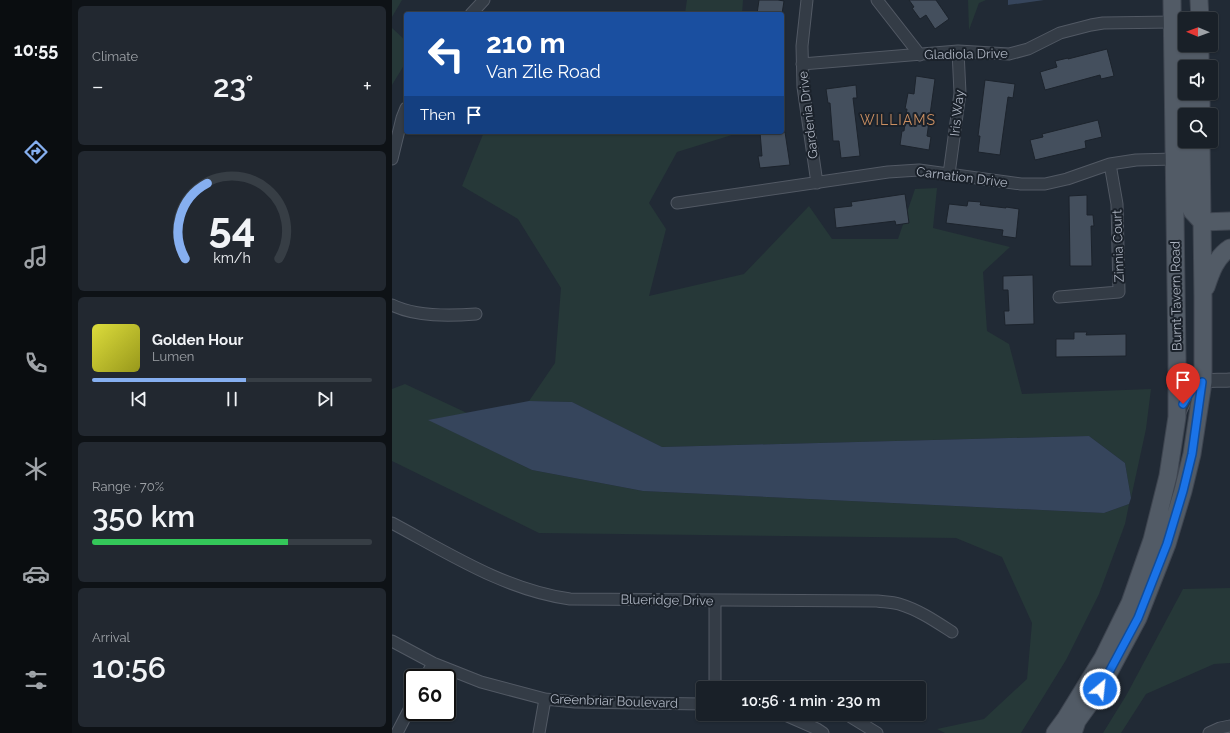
<!DOCTYPE html>
<meta charset="utf-8">
<style>
:root{--surface:#192028;--page:#222830;--text:#f1f3f6;--muted:#9fa3a8;--line:#373e45;--accent:#86aff0}
body{margin:0;font-family:Raleway,sans-serif;background:var(--page);color:var(--text);height:100vh;display:flex;flex-direction:column;font-size:15px;white-space:nowrap}
*{box-sizing:border-box;margin:0}
p{font-size:13px;color:var(--muted)}
.icon{flex:none;width:22px;height:22px;fill:none;stroke:currentColor;stroke-width:2;stroke-linecap:round;stroke-linejoin:round}
.map{position:relative;flex:1;overflow:hidden}
.sheet{display:flex;flex-direction:column;gap:6px;padding:6px;background:#0e1216;width:320px}
.sheet>*{flex:none}
.banner{position:absolute;left:12px;top:12px;width:380px;height:122px;border-radius:4px;box-shadow:0 1px 3px #0004,0 0 0 1px var(--line);background:#1a4fa0;color:#fff;overflow:hidden}
.needle{width:26px;rotate:271deg}
.controls{position:absolute;left:786px;top:12px;display:grid;gap:8px}
.controls a{display:grid;place-items:center;width:40px;height:40px;border-radius:4px;background:var(--surface);box-shadow:0 1px 3px #0004,0 0 0 1px var(--line);font-size:20px}
.speed{position:absolute;left:12px;top:669px;display:flex;gap:8px;font-size:20px;font-weight:700;text-align:center}
.speed>*{display:grid;place-content:center;width:52px;height:52px;border-radius:50%;background:var(--surface);box-shadow:0 1px 3px #0004,0 0 0 1px var(--line);line-height:1}
.speed .limit{border:2px solid #111;border-radius:6px;background:#fff;color:#111}
.pin{position:absolute;display:grid;place-items:center;width:34px;height:34px;color:#fff;margin:-41px -17px;border-radius:50% 50% 50% 0;rotate:-45deg;box-shadow:0 0 4px #0007}
.pin .icon{rotate:45deg}
.me{position:absolute;width:44px;margin:-22px;rotate:28deg;stroke-linejoin:round;filter:drop-shadow(0 0 3px #0008)}
.turn{display:flex;align-items:center;gap:14px;height:84px;padding:0 16px;font-size:18px}
.turn .icon{width:52px;height:52px;stroke-width:2.5}
.turn b{display:block;font-size:28px;line-height:34px}
.then{display:flex;align-items:center;height:38px;padding:0 16px;background:#0003;gap:8px;font-size:15px}
.big{font-size:30px;font-weight:600;line-height:1.1}
.sheet .widget{flex:1;display:flex;flex-direction:column;justify-content:center;gap:6px;min-width:0;padding:0 14px;border-radius:6px;background:var(--page)}
.sheet .dial{align-items:center;gap:0}
.dial svg{height:104px;overflow:visible;fill:none;stroke:var(--line);stroke-width:7;stroke-linecap:round;text-anchor:middle}
.dial text{fill:var(--text);stroke:none}
.song{display:flex;align-items:center;gap:12px}
.cover{width:48px;height:48px;border-radius:6px;background:linear-gradient(135deg,hsl(60 70% 55%),hsl(60 70% 35%))}
.played{height:4px;border-radius:2px;background:linear-gradient(90deg,var(--accent) 55%,var(--line) 55%)}
.keys{display:flex;justify-content:space-around;direction:ltr}
.heat{display:flex;justify-content:space-between;align-items:center;font-size:22px;direction:ltr}
.charge{height:6px;border-radius:3px;background:linear-gradient(90deg,#34c759 70%,var(--line) 0)}
.trip{position:absolute;left:304px;top:681px;width:230px;height:40px;border-radius:4px;background:var(--surface);box-shadow:0 1px 3px #0004,0 0 0 1px var(--line);font-weight:600;line-height:40px;text-align:center}
main{display:flex;flex:1;min-height:0}
.tabs{display:flex;flex-direction:column;width:72px;justify-content:space-around;align-items:center;background:#0a0d10;color:var(--muted)}
.tabs .icon{width:28px;height:28px}
.tabs .current{color:var(--accent)}
.tabs b{font-size:18px;color:var(--text)}
.map>svg:first-child{display:block}
.green{fill:#263838}
.water{fill:#36455c}
.building{fill:#444f5d;stroke:#1c232c}
.lines{fill:none;stroke-linecap:round;stroke-linejoin:round}
.minor-casing{stroke:#525964;stroke-width:13}
.tertiary-casing{stroke:#525964;stroke-width:15}
.primary-casing{stroke:#3e4550;stroke-width:19}
.minor{stroke:#343c46;stroke-width:11}
.tertiary{stroke:#343c46;stroke-width:13}
.primary{stroke:#525b66;stroke-width:17}
.route-casing{stroke:#114b97;stroke-width:10}
.route{stroke:#1a73e8;stroke-width:7}
.labels{text-anchor:middle;dominant-baseline:central;stroke-width:4;stroke-linejoin:round;paint-order:stroke}
.street-label{font-size:13px;fill:#afb6c3;stroke:#1a212a}
.neighbourhood-label{font-size:14px;letter-spacing:1px;fill:#cb8f61;stroke:#1a212a}
</style>
<main>
<nav class="tabs">
<b>10:55</b>
<svg class="icon current" aria-label="directions" viewBox="0 0 24 24"><path d="M12 3l9 9-9 9-9-9zM9 14v-3h6M13 9l2 2-2 2"/></svg>
<svg class="icon" aria-label="music" viewBox="0 0 24 24"><path d="M9 18V5l10-2v13"/><circle cx="6" cy="18" r="3"/><circle cx="16" cy="16" r="3"/></svg>
<svg class="icon" aria-label="phone" viewBox="0 0 24 24"><path d="M5 4h4l2 5-3 2q2 4 5 5l2-3 5 2v4C11 20 4 13 5 4z"/></svg>
<svg class="icon" aria-label="climate" viewBox="0 0 24 24"><path d="M12 3v18M4 7l16 10M4 17L20 7"/></svg>
<svg class="icon" aria-label="car" viewBox="0 0 24 24"><path d="M5 17H2v-5l4-1 3-4h7l3 4 3 1v5h-3M9 17h6M6 11h13"/><circle cx="7" cy="17" r="2"/><circle cx="17" cy="17" r="2"/></svg>
<svg class="icon" aria-label="filters" viewBox="0 0 24 24"><path d="M4 7h16M4 17h16"/><circle cx="9" cy="7" r="2"/><circle cx="15" cy="17" r="2"/></svg>
</nav>
<section class="sheet">
<div class="widget"><p>Climate</p>
<div class="heat"><a>−</a><b class="big">23°</b><a>+</a></div>
</div>
<div class="widget dial"><svg viewBox="0 0 100 80">
<path d="M14 69A42 42 0 1 1 86 69"/>
<path d="M14 69A42 42 0 0 1 31 11" stroke="#86aff0"/>
<text x="50" y="56" font-size="32" font-weight="700">54</text>
<text x="50" y="72" font-size="11">km/h</text>
</svg></div>
<div class="widget">
<div class="song"><i class="cover"></i><div><b>Golden Hour</b><p>Lumen</p></div></div>
<div class="played"></div>
<div class="keys"><svg class="icon" aria-label="previous" viewBox="0 0 24 24"><path d="M18 5L8 12l10 7zM5 5v14"/></svg><svg class="icon" aria-label="pause" viewBox="0 0 24 24"><path d="M8 5v14M16 5v14"/></svg><svg class="icon" aria-label="next" viewBox="0 0 24 24"><path d="M6 5l10 7-10 7zM19 5v14"/></svg></div>
</div>
<div class="widget"><p>Range · 70%</p><b class="big">350 km</b><div class="charge"></div></div>
<div class="widget"><p>Arrival</p><b class="big">10:56</b></div>
</section>
<div class="map">
<svg width="838" height="733" viewBox="0 0 838 733">
<rect width="100%" height="100%" fill="#212a35"/>
<path class="green" d="M0 0H10L0 17Z
M295 0H351L350 14H293Z
M576 0H594L587 3 577 30Z
M0 28 14 41V62L0 85Z
M92 132H343V134L285 152 257 203 274 229 257 296 352 274 417 206 440 239H506L523 189 545 188 541 228 618 247 591 272 595 331 617 344 630 394 759 389 754 429 739 498 733 463 697 436 270 447 180 402 137 401 163 363 169 288 126 219 70 186Z
M13 384 75 413 37 420 140 470 251 491 712 513 737 504 733 524 707 594 674 660 629 733H553L545 729 592 719 635 679 640 623 610 557 564 538 147 533 0 461V389Z
M838 588V663L822 664 754 694 729 733H711L735 694 791 589Z"/>
<path class="water" d="M616 0H652L616 5Z
M137 401 180 402 270 447 697 436 733 463 739 498 737 504 712 513 251 491 140 470 36 420Z"/>
<path class="building" d="M367 0H386L392 1 390 14H365Z
M517 0H544L557 19 543 29 534 15 528 19 520 8 522 7Z
M715 49 722 76 709 79 708 75 653 90 648 72 665 67 663 61 676 58V59Z
M524 76 543 79 535 136 539 137 537 150 508 145 510 131H512L515 109H513L516 93 522 94Z
M593 80 623 84 621 98 616 97 608 155 586 152 588 136H586Z
M464 85 465 98H461L468 156 449 158 447 141H441L438 103H436L434 89Z
M706 120 710 137 693 141 694 148 643 160 638 140 651 137 650 134Z
M368 132H393L398 165 368 168 366 156H370Z
M513 194 517 223 504 225 503 221 444 228 442 208 460 206 459 202Z
M695 195V215H701L702 226H699L700 266H678L677 196Z
M576 201 589 202 588 205 614 208V207L627 209 624 238 610 236 611 230 554 223 557 204 575 206Z
M641 275 642 324 613 325 612 311H617L616 290H611V276Z
M682 332H695L694 335 734 334V356L664 357V339H682Z"/>
<g class="lines">
<defs>
<path id="minor" d="M415 0 410 46 411 87 425 183
M485 0 528 55
M79 14 92 0
M410 64 566 51 617 54 636 49 668 33 699 25 711 23 780 22
M0 159 10 118 14 108
M557 174 568 93 566 51
M285 203 496 172 527 170 629 184H653L675 179 718 164 744 160 782 159
M667 297 727 292 725 204 718 164
M0 305C24 317 58 316 84 314
M0 523C56 553 113 590 178 599L485 601C492 602 500 602 507 604 527 610 543 621 560 632
M0 641 41 663 89 682 153 699 183 702 311 704
M33 678 41 663
M323 688V600
M391 714 425 729 431 733
M454 714 485 733
M5 733 21 702
M147 733 153 699
M817 733 828 728 838 726"/>
<path id="tertiary" d="M786 415C791 403 797 388 810 382 816 379 831 381 838 380"/>
<path id="primary" d="M807 0 808 19
M785 30 794 57V67
M808 45V67
M795 93V115
M809 93V115
M795 141 797 198 800 211 810 222 838 221
M814 287C819 272 824 257 838 248
M663 733 674 718 711 658 738 603 760 540 776 476 785 417V357L780 0
M681 733 685 721 708 689 746 618 775 544 791 491 800 454 811 382V297L809 141"/>
</defs>
<use href="#minor" class="minor-casing"/>
<use href="#tertiary" class="tertiary-casing"/>
<use href="#primary" class="primary-casing"/>
<use href="#minor" class="minor"/>
<use href="#tertiary" class="tertiary"/>
<use href="#primary" class="primary"/>
</g>
<g class="lines">
<defs>
<path id="route" d="M708 689 746 618 775 544 791 491 800 454 810 382 800 389 791 404"/>
</defs>
<use href="#route" class="route-casing"/>
<use href="#route" class="route"/>
</g>
<g class="labels">
<g class="street-label">
<text transform="translate(574 54) rotate(-1)">Gladiola Drive</text>
<text transform="translate(565 113) rotate(-84)">Iris Way</text>
<text transform="translate(416 115) rotate(-97)">Gardenia Drive</text>
<text transform="translate(570 177) rotate(7)">Carnation Drive</text>
<text transform="translate(726 246) rotate(-92)">Zinnia Court</text>
<text transform="translate(784 296) rotate(-91)">Burnt Tavern Road</text>
<text transform="translate(275 600) rotate(1)">Blueridge Drive</text>
<text transform="translate(222 701) rotate(2)">Greenbriar Boulevard</text>
</g>
<g class="neighbourhood-label">
<text x="506" y="120">WILLIAMS</text>
</g>
</g>
</svg>
<div class="controls">
<a><svg class="needle" viewBox="-14 -14 28 28"><path d="M0-13l5 13h-10z" fill="#e53935"/><path d="M0 13l5-13h-10z" fill="#9fa3a8"/></svg></a>
<a><svg class="icon" aria-label="sound" viewBox="0 0 24 24"><path d="M4 9h4l5-4v14l-5-4H4zM17 9q2 3 0 6"/></svg></a>
<a><svg class="icon" aria-label="search" viewBox="0 0 24 24"><circle cx="10" cy="10" r="6"/><path d="M15 15l6 6"/></svg></a>
</div>
<div class="speed"><div class="limit">60</div></div>
<div class="pin" style="left:791px;top:404px;background:#d93025"><svg class="icon" aria-label="arrive" viewBox="0 0 24 24"><path d="M6 21V4h12l-3 4 3 4H6"/></svg></div>
<svg class="me" style="left:708px;top:689px" viewBox="-20 -20 40 40"><circle r="17" fill="#1a73e8" stroke="#fff" stroke-width="3"/><path d="M0-11L8 9 0 5-8 9z" fill="#fff"/></svg>
<div class="trip">10:56 · 1 min · 230 m</div>
<div class="banner">
<div class="turn"><svg class="icon" aria-label="left" viewBox="0 0 24 24"><path d="M17 20v-9H6M10 6l-5 5 5 5"/></svg><div><b>210 m</b>Van Zile Road</div></div>
<div class="then">Then<svg class="icon" aria-label="arrive" viewBox="0 0 24 24"><path d="M6 21V4h12l-3 4 3 4H6"/></svg></div>
</div>
</div>
</main>
